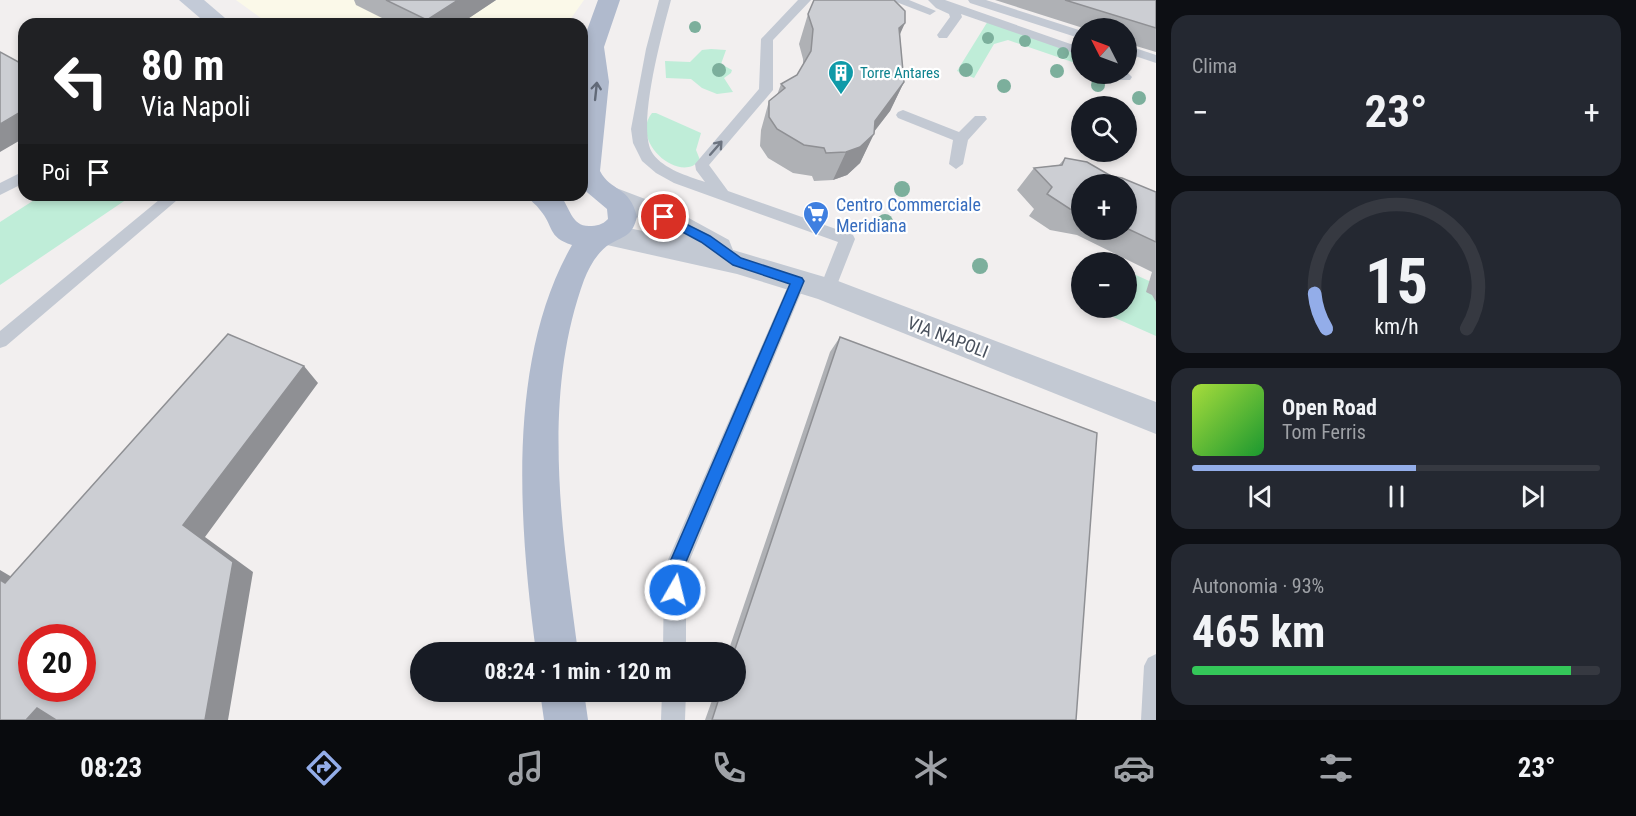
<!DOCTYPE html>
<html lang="it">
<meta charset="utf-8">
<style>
:root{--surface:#171b24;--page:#242831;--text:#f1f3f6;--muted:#9ea1a6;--line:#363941;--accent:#93ade9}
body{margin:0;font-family:"Roboto Condensed",sans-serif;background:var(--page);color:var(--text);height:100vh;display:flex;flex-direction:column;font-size:22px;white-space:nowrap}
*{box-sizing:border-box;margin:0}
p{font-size:20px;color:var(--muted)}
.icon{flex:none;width:33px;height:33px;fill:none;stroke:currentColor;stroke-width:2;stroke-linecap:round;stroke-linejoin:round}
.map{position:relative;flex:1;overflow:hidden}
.sheet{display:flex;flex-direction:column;gap:15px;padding:15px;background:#0d0f14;width:480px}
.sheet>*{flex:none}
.guide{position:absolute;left:18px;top:18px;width:570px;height:183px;border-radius:18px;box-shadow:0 3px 9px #0003;background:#202124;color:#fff;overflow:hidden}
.needle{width:39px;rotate:312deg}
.tools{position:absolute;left:1071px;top:18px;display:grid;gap:12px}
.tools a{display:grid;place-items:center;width:66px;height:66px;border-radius:50%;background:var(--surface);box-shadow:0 3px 9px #0003;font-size:30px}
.speed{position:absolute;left:18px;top:624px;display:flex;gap:12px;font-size:30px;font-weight:700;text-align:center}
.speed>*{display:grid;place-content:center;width:78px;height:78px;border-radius:50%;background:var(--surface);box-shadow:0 3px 9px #0003;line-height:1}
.speed .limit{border:9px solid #d22;background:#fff;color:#111}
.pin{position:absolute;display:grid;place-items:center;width:51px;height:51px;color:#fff;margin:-26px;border:3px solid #fff;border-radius:50%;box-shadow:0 2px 6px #0007}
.me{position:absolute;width:66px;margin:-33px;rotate:8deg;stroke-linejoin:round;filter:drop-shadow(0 0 4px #0008)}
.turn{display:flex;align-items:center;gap:21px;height:126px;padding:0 24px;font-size:27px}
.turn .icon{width:78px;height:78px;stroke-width:2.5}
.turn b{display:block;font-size:42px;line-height:51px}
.then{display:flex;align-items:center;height:57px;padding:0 24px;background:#0003;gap:12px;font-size:22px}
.big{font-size:45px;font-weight:700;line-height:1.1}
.sheet .card{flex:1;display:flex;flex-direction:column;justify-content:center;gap:9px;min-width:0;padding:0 21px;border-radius:18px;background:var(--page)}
.sheet .dial{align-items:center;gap:0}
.dial svg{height:156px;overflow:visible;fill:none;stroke:var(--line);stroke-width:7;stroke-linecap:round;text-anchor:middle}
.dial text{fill:var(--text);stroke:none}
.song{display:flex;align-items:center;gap:18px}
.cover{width:72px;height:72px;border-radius:9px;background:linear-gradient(135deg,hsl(80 70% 55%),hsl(130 70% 35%))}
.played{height:6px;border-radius:3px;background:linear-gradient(90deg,var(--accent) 55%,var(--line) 55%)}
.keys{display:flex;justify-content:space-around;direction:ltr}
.heat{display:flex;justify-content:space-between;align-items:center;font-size:33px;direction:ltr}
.charge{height:9px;border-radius:4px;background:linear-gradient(90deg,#34c759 93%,var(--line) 0)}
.trip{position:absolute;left:410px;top:642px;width:336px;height:60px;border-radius:30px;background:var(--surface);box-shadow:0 3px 9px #0003;font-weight:700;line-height:60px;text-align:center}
.menu{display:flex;height:96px;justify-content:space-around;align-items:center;background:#090b0e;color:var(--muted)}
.menu .icon{width:42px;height:42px}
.menu .active{color:var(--accent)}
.menu b{font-size:27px;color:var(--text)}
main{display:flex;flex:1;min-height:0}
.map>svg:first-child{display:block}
.commercial{fill:#fbf9e9}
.green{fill:#bfedd8}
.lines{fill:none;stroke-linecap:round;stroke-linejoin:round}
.lane{fill:#c3c9d3;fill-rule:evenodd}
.street{fill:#c3c9d3;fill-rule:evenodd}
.secondary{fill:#c3cad7;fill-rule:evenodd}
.primary{fill:#b0bacd;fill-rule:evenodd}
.tree{fill:#7caf9c}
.wall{fill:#afb1b5;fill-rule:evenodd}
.shaded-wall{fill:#8f9094}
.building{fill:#ccced3;stroke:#8f9094;stroke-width:1.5;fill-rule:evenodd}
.oneway{stroke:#626a78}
.oneway2{stroke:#6d7480}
.route{fill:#1a73e8;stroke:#114b97;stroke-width:1.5}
.labels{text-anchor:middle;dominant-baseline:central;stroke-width:4.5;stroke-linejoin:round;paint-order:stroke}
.far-culture-label{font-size:15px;fill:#0d838f;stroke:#fff;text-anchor:start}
.shop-label{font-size:18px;fill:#366cbe;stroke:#fff;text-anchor:start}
.street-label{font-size:18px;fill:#48505c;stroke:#fff}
</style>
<main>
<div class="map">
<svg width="1156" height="720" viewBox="0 0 1156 720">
<rect width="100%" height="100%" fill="#f2efef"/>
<path class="commercial" d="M236 0H584L567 24H269Z"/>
<path class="green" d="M988 21 1081 52V65L1008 40 994 44 974 78 957 71Z
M711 49 726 50 721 64 732 70 731 73 724 78 733 92 717 94 702 88 691 79 666 78 665 61 690 62 702 50Z
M652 113H656L701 133 696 150 700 160C680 185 629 141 652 113Z
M42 195H133L0 285V222Z
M1129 272 1156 284V336L1113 317 1117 308H1126L1127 280Z"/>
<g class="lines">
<path class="lane" d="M659 0H671C663 30 635 130 653 154 664 169 687 176 705 182L696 170 695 164 759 89 761 39 798 0H811L773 40V90L709 165 728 191 853 235 855 239 833 295 827 297 821 295 819 290 838 242 674 183 656 173 642 161 633 143 631 129 646 49Z
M891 0H909L936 11 930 15Z
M928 0H945L1082 48V56L961 14 962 17 947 38H939L937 35 950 17 949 14 936 8Z
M968 0H986L1082 31V39L970 3Z
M1126 45 1156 55V63L1126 53Z
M1126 71 1132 77 1130 80H1120L1117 74H1126Z
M903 110 959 132 975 116H985L987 119 968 140 963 164 956 169 949 164 953 140 898 118 896 115 898 112Z
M24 171V183L0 195V183Z
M165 195H183L6 346 0 348V331Z
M798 274 804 276 806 281 686 569V652H663L664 569 790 281 792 276Z
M1156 654V720H1141L1144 666 1148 658Z
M662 692H686L685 720H661Z"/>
<path class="street" d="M611 186 674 210 729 240 733 250 838 281 1156 402V434L818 299 737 274 598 243 593 235 598 227 608 224 678 238 654 224 601 203 597 196 601 189Z"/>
<path class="secondary" d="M179 0H204L232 24H207Z"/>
<path class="primary" d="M598 0H620L604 47 609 82 600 171C611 192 630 186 637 217 632 236 626 235 610 244 598 251 589 267 584 280 541 398 562 531 578 652H536C519 525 506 360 572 245 547 237 554 226 540 210 536 204 531 202 527 195H560C570 207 571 226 589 226 597 226 602 225 608 219L607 209 582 188 584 75H582V44Z
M540 692H584L588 720H544Z"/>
</g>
<g class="tree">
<circle cx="695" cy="27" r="6"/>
<circle cx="988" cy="38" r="6"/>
<circle cx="1025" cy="41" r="6"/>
<circle cx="1063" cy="53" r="6"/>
<circle cx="719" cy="70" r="7"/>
<circle cx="966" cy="70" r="7"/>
<circle cx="1057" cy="71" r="7"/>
<circle cx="1098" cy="85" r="7"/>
<circle cx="1004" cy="86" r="7"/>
<circle cx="1139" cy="98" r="7"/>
<circle cx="902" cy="189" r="8"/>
<circle cx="885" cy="222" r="8"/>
<circle cx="980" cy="266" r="8"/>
</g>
<path class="wall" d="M354 0H496L460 24H394L356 5Z
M995 0H1156V52L1126 43V28H1083Z
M808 14 900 35 904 82 890 111 874 132 860 163 847 175 833 180 814 181 812 176 793 173 768 158 760 146 761 130 769 101 777 95 781 84 797 75 803 65V59L799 44Z
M1065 158 1111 176 1156 192V302L1152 295 1146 292 1152 272 1077 235 1050 230 1029 216 1034 209 1017 190 1034 168 1059 165ZM1082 184H1126V230H1082Z
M840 337 1076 720H705L715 692H735V652H728L830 352Z"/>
<path class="shaded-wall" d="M458 0H496L460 24H428L427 20Z
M905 23 892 52 899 28Z
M904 82 890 111 869 138 874 134 860 163 847 175 833 180 846 152 875 121Z
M24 110V138L0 152V124Z
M304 366 318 383 205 537 253 572 228 720H205L183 525Z
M0 570 37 592 5 583 0 580Z
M37 708 62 720H26Z"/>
<path class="building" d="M386 0H458L427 20Z
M814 0H894L905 11V23L899 28 904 82 875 121 874 134 860 147 846 152 826 153 824 148 804 145 777 129 769 117V101L785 88 781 84 797 75 811 51 813 29 808 14Z
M1065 0H1156V28Z
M0 52 24 65V110L0 124Z
M1065 158 1087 162 1111 176 1122 178 1156 192V242L1126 228V184H1082V211L1070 209 1047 194 1052 187 1034 168 1062 165Z
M228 334 304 366 183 525 233 562 205 720H56L37 708 26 720H0V580L5 583ZM32 638H82V688H32Z
M840 337 1097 433 1076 720H712L721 692H735V652H734Z"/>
<defs><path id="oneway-shaft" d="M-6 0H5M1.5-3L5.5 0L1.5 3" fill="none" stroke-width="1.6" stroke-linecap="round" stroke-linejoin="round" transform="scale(1.5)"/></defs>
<use class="oneway" href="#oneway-shaft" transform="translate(596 91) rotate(-84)"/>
<use class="oneway2" href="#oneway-shaft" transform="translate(716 148) rotate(-49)"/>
<path class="route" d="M664 213 710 236 741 258 802 278 804 281 683 569V590L681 596 675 598 669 596 667 590V569L790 284 733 265 701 242 660 220 658 217Z"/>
<defs>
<symbol id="building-pin" viewBox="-11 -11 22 30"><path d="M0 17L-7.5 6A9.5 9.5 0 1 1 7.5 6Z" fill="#0f9aa8" stroke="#fff"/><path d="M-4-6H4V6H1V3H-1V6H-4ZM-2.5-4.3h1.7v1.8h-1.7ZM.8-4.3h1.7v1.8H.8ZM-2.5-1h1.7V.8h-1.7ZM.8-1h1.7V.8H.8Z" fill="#fff"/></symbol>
<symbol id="supermarket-pin" viewBox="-11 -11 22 30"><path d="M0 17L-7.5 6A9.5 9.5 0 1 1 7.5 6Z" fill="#3f7fe0" stroke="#fff"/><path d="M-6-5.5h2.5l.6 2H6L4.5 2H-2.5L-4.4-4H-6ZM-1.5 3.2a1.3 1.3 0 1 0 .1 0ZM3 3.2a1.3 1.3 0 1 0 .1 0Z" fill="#fff"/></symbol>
</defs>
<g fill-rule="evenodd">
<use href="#building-pin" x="826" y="58" width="30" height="40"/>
<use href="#supermarket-pin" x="801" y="199" width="30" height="40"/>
</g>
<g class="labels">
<g class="far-culture-label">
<text x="860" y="73">Torre Antares</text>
</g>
<g class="shop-label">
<text x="836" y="204">Centro Commerciale<tspan x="836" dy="21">Meridiana</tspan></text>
</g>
<g class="street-label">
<text transform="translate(948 337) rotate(21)">VIA NAPOLI</text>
</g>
</g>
</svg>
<div class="tools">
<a><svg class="needle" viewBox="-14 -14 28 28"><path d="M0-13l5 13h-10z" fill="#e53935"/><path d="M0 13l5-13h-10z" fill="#9ea1a6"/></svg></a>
<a><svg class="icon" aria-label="search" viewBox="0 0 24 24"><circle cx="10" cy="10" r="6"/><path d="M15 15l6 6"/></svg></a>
<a>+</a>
<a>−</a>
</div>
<div class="speed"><div class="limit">20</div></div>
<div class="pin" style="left:664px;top:217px;background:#d93025"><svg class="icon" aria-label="arrive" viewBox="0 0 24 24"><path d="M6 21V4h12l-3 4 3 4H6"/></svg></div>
<svg class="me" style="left:675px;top:590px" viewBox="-20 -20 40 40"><circle r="17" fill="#1a73e8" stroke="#fff" stroke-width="3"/><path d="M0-11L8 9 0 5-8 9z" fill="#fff"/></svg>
<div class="trip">08:24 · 1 min · 120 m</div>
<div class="guide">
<div class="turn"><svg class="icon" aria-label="left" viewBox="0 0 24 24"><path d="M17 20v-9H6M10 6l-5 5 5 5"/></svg><div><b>80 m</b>Via Napoli</div></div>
<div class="then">Poi<svg class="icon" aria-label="arrive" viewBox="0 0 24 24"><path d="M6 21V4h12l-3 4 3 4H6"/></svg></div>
</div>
</div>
<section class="sheet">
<div class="card"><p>Clima</p>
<div class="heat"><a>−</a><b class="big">23°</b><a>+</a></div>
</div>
<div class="card dial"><svg viewBox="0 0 100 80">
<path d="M14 69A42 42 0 1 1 86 69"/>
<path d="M14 69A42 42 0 0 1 8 51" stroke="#93ade9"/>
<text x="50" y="56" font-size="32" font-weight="700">15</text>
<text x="50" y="72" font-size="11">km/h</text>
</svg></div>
<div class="card">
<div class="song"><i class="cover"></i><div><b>Open Road</b><p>Tom Ferris</p></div></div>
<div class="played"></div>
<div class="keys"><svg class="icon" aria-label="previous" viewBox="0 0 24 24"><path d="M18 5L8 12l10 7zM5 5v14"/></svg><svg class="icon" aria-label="pause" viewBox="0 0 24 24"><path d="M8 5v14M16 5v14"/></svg><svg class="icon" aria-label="next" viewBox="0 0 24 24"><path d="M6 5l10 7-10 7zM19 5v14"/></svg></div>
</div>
<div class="card"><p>Autonomia · 93%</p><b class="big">465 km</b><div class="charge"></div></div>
</section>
</main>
<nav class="menu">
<b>08:23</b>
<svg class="icon active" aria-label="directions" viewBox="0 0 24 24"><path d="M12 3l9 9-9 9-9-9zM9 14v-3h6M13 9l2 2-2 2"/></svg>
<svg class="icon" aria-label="music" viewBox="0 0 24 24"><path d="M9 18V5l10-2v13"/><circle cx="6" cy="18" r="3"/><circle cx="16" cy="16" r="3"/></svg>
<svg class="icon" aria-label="phone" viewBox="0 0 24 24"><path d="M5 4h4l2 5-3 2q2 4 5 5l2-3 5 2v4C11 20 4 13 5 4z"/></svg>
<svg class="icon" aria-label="climate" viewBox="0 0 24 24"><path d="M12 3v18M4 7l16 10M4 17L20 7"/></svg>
<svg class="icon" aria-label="car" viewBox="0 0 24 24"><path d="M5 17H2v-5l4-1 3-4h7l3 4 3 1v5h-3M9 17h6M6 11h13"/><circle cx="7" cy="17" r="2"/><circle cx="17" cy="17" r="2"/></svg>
<svg class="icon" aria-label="filters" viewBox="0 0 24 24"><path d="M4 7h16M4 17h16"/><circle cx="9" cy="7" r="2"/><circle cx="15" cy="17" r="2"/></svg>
<b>23°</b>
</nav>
